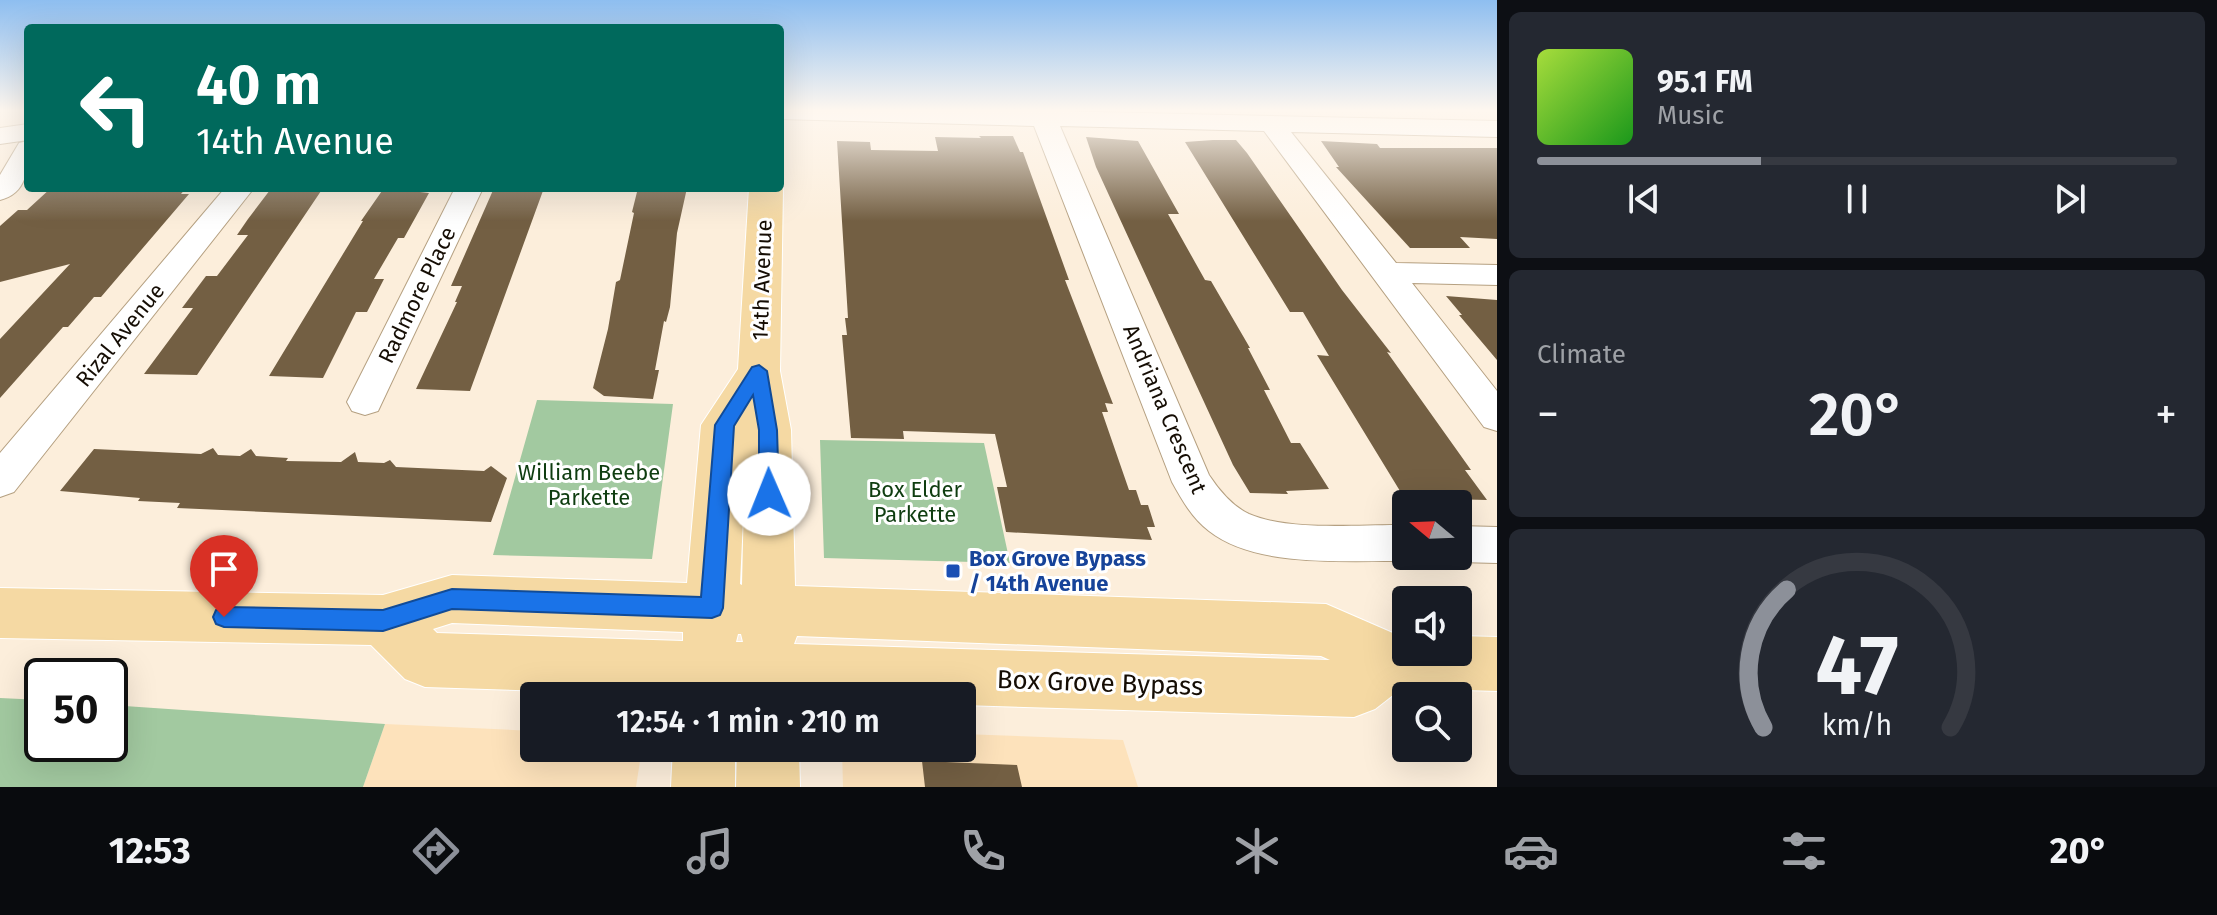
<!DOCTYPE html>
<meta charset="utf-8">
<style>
:root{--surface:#171b24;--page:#242831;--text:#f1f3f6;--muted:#9ea1a6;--line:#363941;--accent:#8c9099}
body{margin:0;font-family:"Fira Sans",sans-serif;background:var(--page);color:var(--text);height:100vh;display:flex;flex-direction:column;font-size:30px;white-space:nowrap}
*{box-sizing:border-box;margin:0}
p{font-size:26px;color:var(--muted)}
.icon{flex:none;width:44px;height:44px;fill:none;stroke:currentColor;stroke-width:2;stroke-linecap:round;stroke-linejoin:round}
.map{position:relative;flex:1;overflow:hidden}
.panel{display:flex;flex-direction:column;gap:12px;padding:12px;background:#0d0f14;width:720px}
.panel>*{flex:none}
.guide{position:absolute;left:24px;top:24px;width:760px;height:168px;border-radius:8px;box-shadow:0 8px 32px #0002;background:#00695c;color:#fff;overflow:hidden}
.needle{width:52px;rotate:289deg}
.controls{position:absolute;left:1392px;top:490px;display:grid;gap:16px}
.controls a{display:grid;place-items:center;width:80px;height:80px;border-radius:8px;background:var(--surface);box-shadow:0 8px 32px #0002;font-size:40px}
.speed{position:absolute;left:24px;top:658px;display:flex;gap:16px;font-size:40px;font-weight:700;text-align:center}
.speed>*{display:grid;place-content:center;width:104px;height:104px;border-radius:50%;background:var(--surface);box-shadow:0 8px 32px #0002;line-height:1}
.speed .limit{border:4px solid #111;border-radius:12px;background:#fff;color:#111}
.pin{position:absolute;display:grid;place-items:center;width:68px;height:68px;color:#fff;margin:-82px -34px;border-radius:50% 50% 50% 0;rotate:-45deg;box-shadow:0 0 8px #0007}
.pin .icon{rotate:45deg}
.me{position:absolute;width:88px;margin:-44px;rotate:359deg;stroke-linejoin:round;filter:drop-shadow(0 0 6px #0008)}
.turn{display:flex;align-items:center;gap:28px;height:168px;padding:0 40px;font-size:36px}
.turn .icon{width:104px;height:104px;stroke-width:2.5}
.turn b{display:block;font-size:56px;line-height:68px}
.big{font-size:60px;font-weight:600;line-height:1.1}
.panel .card{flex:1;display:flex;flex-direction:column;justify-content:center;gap:12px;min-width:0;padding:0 28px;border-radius:12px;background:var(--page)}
.panel .dial{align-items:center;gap:0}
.dial svg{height:208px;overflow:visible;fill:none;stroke:var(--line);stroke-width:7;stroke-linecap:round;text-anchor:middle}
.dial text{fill:var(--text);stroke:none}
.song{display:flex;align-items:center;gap:24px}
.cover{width:96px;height:96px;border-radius:12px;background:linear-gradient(135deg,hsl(80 70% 55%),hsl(120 70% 35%))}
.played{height:8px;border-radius:4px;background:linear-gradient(90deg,var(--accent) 35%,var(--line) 35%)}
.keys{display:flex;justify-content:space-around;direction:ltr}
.heat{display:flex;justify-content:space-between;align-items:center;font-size:44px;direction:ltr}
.trip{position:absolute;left:520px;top:682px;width:456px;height:80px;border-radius:8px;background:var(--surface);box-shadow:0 8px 32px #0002;font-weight:600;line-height:80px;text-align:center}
.tab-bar{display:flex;height:128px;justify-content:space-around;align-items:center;background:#090b0e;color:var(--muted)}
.tab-bar .icon{width:56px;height:56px}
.tab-bar .selected{color:var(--accent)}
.tab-bar b{font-size:36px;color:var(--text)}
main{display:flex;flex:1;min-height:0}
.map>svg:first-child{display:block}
.built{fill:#fde2bb}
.green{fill:#a2c9a0}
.building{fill:#735f43}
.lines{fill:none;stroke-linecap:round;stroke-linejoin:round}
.minor-casing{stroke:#b5a081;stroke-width:2}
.major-casing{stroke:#fff;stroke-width:2}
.minor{fill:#fff;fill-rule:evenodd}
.major{fill:#f5d9a3;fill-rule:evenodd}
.route{fill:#1a73e8;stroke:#114b97;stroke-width:2}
.transit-dot{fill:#1a4fb4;stroke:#fff;stroke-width:3}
.labels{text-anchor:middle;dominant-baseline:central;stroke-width:6;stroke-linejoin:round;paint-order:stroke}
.street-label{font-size:22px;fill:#150d04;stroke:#fff}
.park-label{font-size:22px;fill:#0f3d10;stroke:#fff}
.transit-label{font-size:22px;font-weight:bold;fill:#164399;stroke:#fff;text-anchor:start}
.near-street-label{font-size:26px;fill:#150d04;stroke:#fff}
</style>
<main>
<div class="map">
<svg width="1497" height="787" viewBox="0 0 1497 787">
<rect width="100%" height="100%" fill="#fceedb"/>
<path class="built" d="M385 724 534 731V748H642L636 787H363Z
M962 734 1123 740 1138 787H843L842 748H962Z"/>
<path class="green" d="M537 400 673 404 652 559 493 555Z
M820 440 984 443 1010 563 824 558Z
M0 698 42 700V744H110V705L385 724 363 787H0Z"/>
<path class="building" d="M979 136H1013L1020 152H1023L1069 280H1065L1113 404 1105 403 1108 412H1102L1129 490H1136L1141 505H1148L1155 527H1147L1152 540 1006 532 997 487H1007L995 434 903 431 904 439 851 438 842 335H847L845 318H848L837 141 870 142 871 150 938 151 935 137 981 138Z
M1086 137 1138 141 1179 214H1168L1205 280 1211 281 1250 348H1248L1270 390H1264L1291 443H1300L1329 489 1286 491 1288 494 1250 493 1233 465 1096 167Z
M1213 140H1236L1247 153 1342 290 1391 353 1387 352 1471 470H1465L1487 500 1447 499 1445 495 1400 491 1317 355 1329 356 1303 312H1290L1185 142Z
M1321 141 1377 144 1380 148H1497V239L1460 237 1470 248H1410L1336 167H1339Z
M51 188H186L181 194H189L101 297H94L68 327H63L0 398V339L70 264 0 282V226L18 210H27Z
M286 188H321V191L197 375 144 374 193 308H182L206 276H217L248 235H237L248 219 270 190Z
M384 188H422L420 192 429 193 404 238H398L374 279H384L367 312H356L323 378 269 376 363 221H361Z
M494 188H544L470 391 416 389 457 302H455L462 286H451Z
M646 188H687L677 233 670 307 666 322 664 321 655 370H659L653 399 604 396 593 388 608 329 616 282 620 280 634 213 632 212 637 192Z
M1446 296 1497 300V360L1459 315H1462Z
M213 448 218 455 240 456 251 449 256 456 288 458 286 461 341 462 355 452 358 462 384 463 390 460 396 467 484 471 491 466 507 478 491 522 177 508 180 503 138 501 140 498 60 491 94 449 201 454Z
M922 761 1017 765 1022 787H925Z"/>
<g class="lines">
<defs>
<path id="minor" d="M780 111H1053L1497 121V137L1291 132 1396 263 1497 265V285L1412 283 1497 391V431L1484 427 1264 131 1060 126 1209 475C1219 490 1232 506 1249 514 1291 532 1361 524 1406 525V556H1420L1406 561C1347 560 1258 569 1209 531 1192 518 1182 500 1172 482L1034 126 780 119Z
M28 124V140L0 144V128Z
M28 141C28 166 29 193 0 200V175L19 143Z
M225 188H254L14 492 0 497V453Z
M455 188H483L378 411 365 415 352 411 347 402Z
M1458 526 1497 527V563L1458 562 1443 557 1458 556Z"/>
<path id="major" d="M780 184 783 188 780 371 791 430 795 586 1326 604 1395 634H1406V652H1458V636L1497 637V691L1402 688 1375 709 1354 717 962 705V696H698L425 687 405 679 371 645 0 638V588L383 595 452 575 687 583 701 425 738 369 749 188H780ZM744 498 742 585 740 584ZM452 623 683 632V641L437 633 433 629ZM738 634H741L743 642H736ZM797 636 1321 656 1330 660 794 644Z
M673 748H735V787H671Z
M737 748H799L800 787H736Z"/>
</defs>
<use href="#minor" class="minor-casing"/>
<use href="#major" class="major-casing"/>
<use href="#minor" class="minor"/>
<use href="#major" class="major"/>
</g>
<linearGradient id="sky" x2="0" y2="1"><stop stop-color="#8ebef0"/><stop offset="0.5" stop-color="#fef7ef"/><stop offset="1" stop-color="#fef7ef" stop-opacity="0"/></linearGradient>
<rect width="1497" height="221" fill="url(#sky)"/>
<path class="route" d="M759 365 767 371 777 430 779 494 776 499 769 502 762 499 759 494V430L753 395 734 426 723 608 720 615 712 618 452 609 383 631 224 627 216 624 213 617 216 610 224 607 383 610 452 589 701 597 715 425 752 367Z"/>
<rect class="transit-dot" x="945" y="563" width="16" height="16" rx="4"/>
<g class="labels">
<g class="street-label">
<text transform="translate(762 280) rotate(-88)">14th Avenue</text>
<text transform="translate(417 295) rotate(-64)">Radmore Place</text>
<text transform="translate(120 335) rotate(-51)">Rizal Avenue</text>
<text transform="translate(1165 409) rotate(67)">Andriana Crescent</text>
</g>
<g class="park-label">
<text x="589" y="472">William Beebe<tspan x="589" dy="25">Parkette</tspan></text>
<text x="915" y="489">Box Elder<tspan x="915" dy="25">Parkette</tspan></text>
</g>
<g class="transit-label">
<text x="969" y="558">Box Grove Bypass<tspan x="969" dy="25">/ 14th Avenue</tspan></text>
</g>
<g class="near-street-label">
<text transform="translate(1100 683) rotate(2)">Box Grove Bypass</text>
</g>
</g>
</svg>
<div class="controls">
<a><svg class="needle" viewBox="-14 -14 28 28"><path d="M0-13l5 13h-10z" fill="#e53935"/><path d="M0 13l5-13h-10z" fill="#9ea1a6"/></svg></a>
<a><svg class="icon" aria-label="sound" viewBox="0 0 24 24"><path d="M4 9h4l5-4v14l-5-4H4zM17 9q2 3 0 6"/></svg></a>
<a><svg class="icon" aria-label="search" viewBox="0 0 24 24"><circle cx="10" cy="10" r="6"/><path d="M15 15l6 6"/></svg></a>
</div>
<div class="speed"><div class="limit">50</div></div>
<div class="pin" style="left:224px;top:617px;background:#d93025"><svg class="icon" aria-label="arrive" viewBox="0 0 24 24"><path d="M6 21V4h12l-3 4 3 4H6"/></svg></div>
<svg class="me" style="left:769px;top:494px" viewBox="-20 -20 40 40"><circle r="19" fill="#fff"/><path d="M0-13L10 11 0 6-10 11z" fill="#1a73e8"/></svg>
<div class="trip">12:54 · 1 min · 210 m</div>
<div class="guide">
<div class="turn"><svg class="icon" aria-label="left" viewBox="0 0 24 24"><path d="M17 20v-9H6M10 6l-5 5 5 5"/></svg><div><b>40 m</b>14th Avenue</div></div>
</div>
</div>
<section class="panel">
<div class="card">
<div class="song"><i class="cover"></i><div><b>95.1 FM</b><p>Music</p></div></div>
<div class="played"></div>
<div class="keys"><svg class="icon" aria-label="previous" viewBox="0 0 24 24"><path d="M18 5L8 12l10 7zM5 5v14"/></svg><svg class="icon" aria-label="pause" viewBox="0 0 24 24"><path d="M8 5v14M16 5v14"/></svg><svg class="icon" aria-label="next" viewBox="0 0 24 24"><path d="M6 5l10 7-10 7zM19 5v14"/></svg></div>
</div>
<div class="card"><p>Climate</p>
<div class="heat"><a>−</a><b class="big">20°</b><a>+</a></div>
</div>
<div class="card dial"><svg viewBox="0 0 100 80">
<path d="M14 69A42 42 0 1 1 86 69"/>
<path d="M14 69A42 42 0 0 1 23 16" stroke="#8c9099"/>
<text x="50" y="56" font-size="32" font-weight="700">47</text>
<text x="50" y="72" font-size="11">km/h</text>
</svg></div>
</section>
</main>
<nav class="tab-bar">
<b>12:53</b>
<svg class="icon selected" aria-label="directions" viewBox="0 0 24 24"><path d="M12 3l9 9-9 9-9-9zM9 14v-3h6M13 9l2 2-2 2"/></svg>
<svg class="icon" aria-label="music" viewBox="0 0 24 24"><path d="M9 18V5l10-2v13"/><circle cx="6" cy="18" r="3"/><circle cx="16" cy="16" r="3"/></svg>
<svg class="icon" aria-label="phone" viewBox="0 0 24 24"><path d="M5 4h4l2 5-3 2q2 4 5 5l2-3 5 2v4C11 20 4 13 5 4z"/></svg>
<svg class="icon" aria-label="climate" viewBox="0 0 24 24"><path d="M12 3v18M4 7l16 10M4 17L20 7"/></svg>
<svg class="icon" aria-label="car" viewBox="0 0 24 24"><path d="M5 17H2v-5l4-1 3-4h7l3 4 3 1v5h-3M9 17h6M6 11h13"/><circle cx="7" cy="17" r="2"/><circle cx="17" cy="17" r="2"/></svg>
<svg class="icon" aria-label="filters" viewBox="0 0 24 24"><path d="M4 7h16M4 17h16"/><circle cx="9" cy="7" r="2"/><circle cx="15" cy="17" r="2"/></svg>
<b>20°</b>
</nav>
